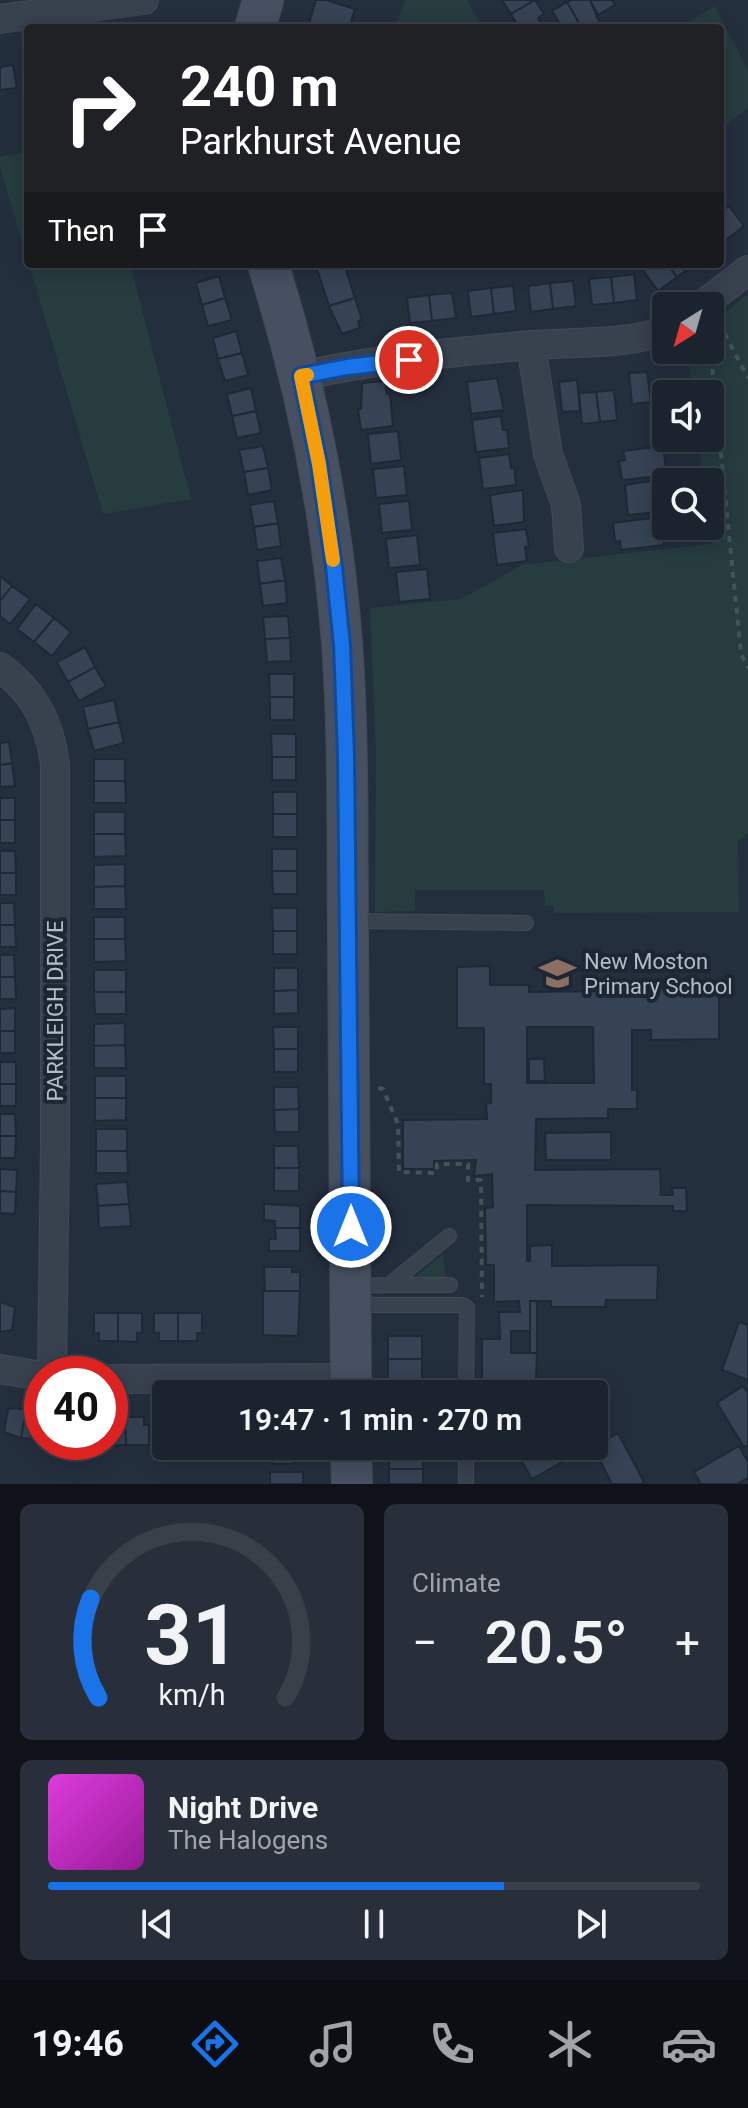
<!DOCTYPE html>
<meta charset="utf-8">
<style>
:root{--surface:#1b232e;--page:#282f3a;--text:#f1f3f6;--muted:#a0a4aa;--line:#39404a;--accent:#1a73e8}
body{margin:0;font-family:Roboto,sans-serif;background:var(--page);color:var(--text);height:100vh;display:flex;flex-direction:column;font-size:30px;white-space:nowrap}
*{box-sizing:border-box;margin:0}
p{font-size:26px;color:var(--muted)}
.icon{flex:none;width:44px;height:44px;fill:none;stroke:currentColor;stroke-width:2;stroke-linecap:round;stroke-linejoin:round}
.map{position:relative;height:1484px;overflow:hidden}
.drawer{display:flex;flex-direction:column;gap:20px;padding:20px;background:#0f1319;flex:1}
.drawer>*{flex:none}
.banner{position:absolute;left:24px;top:24px;width:700px;height:244px;border-radius:8px;box-shadow:0 4px 20px #0003,0 0 0 2px var(--line);background:#202124;color:#fff;overflow:hidden}
.needle{width:52px;rotate:217deg}
.fabs{position:absolute;left:652px;top:292px;display:grid;gap:16px}
.fabs a{display:grid;place-items:center;width:72px;height:72px;border-radius:8px;background:var(--surface);box-shadow:0 4px 20px #0003,0 0 0 2px var(--line);font-size:40px}
.speed{position:absolute;left:24px;top:1356px;display:flex;gap:16px;font-size:40px;font-weight:700;text-align:center}
.speed>*{display:grid;place-content:center;width:104px;height:104px;border-radius:50%;background:var(--surface);box-shadow:0 4px 20px #0003,0 0 0 2px var(--line);line-height:1}
.speed .limit{border:12px solid #d22;background:#fff;color:#111}
.pin{position:absolute;display:grid;place-items:center;width:68px;height:68px;color:#fff;margin:-34px;border:4px solid #fff;border-radius:50%;box-shadow:0 2px 8px #0007}
.me{position:absolute;width:88px;margin:-44px;rotate:0deg;stroke-linejoin:round;filter:drop-shadow(0 0 6px #0008)}
.turn{display:flex;align-items:center;gap:28px;height:168px;padding:0 24px;font-size:36px}
.turn .icon{width:104px;height:104px;stroke-width:2.5}
.turn b{display:block;font-size:56px;line-height:68px}
.then{display:flex;align-items:center;height:76px;padding:0 24px;background:#0003;gap:16px;font-size:30px}
.big{font-size:60px;font-weight:600;line-height:1.1}
.drawer .widget{flex:1;display:flex;flex-direction:column;justify-content:center;gap:12px;min-width:0;padding:0 28px;border-radius:12px;background:var(--page)}
.drawer .dial{align-items:center;gap:0}
.dial svg{height:208px;overflow:visible;fill:none;stroke:var(--line);stroke-width:7;stroke-linecap:round;text-anchor:middle}
.dial text{fill:var(--text);stroke:none}
.song{display:flex;align-items:center;gap:24px}
.cover{width:96px;height:96px;border-radius:12px;background:linear-gradient(135deg,hsl(300 70% 55%),hsl(300 70% 35%))}
.played{height:8px;border-radius:4px;background:linear-gradient(90deg,var(--accent) 70%,var(--line) 70%)}
.keys{display:flex;justify-content:space-around;direction:ltr}
.heat{display:flex;justify-content:space-between;align-items:center;font-size:44px;direction:ltr}
.drawer .tiles{flex:1;display:grid;gap:20px;grid-template-columns:1fr 1fr}
.widget:last-child{grid-column:span 2}
.trip{position:absolute;left:152px;top:1380px;width:456px;height:80px;border-radius:8px;background:var(--surface);box-shadow:0 4px 20px #0003,0 0 0 2px var(--line);font-weight:600;line-height:80px;text-align:center}
.dock{display:flex;height:128px;justify-content:space-around;align-items:center;background:#0b0e12;color:var(--muted)}
.dock .icon{width:56px;height:56px}
.dock .active{color:var(--accent)}
.dock b{font-size:36px;color:var(--text)}
.map>svg:first-child{display:block}
.green{fill:#263c3f}
.building{fill:#364354;stroke:#1f2835;stroke-width:2;fill-rule:evenodd}
.lines{fill:none;stroke-linecap:round;stroke-linejoin:round}
.lane-casing{stroke:#414a57;stroke-width:16}
.street-casing{stroke:#414a57;stroke-width:30}
.secondary-casing{stroke:#414a57;stroke-width:42}
.path{stroke:#3f5557;stroke-width:4;stroke-dasharray:6 6;stroke-linecap:butt}
.lane{stroke:#38414e;stroke-width:14}
.street{stroke:#38414e;stroke-width:28}
.secondary{stroke:#465061;stroke-width:40}
.route-casing{stroke:#114b97;stroke-width:20}
.route{stroke:#1a73e8;stroke-width:14}
.slow{stroke:#f59e0b;stroke-width:14}
.labels{text-anchor:middle;dominant-baseline:central;stroke-width:8;stroke-linejoin:round;paint-order:stroke}
.poi-label{font-size:22px;fill:#b4bcc9;stroke:#1d2633;text-anchor:start}
.street-label{font-size:22px;fill:#b4bcc9;stroke:#1d2633}
</style>
<div class="map">
<svg width="748" height="1484" viewBox="0 0 748 1484">
<rect width="100%" height="100%" fill="#242f3e"/>
<path class="green" d="M405 0H467L483 28H395Z
M715 6 748 71V108L720 129V28H679Z
M28 152V262L0 167V157Z
M29 264H130L191 499 103 514Z
M748 294V833L738 841 739 912 554 913V906H545L544 890H415V911L375 912 376 755 370 608 461 599 522 565 711 544 710 482H704L698 438H710V394H693L687 350H710V325Z
M443 1254 446 1279H412Z"/>
<path class="building" d="M316 0H326L355 9 349 28H327L309 23Z
M502 0H535L511 14Z
M535 0 544 14 538 18 544 28H519L511 14Z
M571 0H590L602 28H582L567 2Z
M590 0H612L615 5 598 15Z
M567 2 582 28H554L560 24 552 11Z
M13 65 17 88 0 90V67Z
M729 206 744 226 726 240 720 233V212Z
M190 264H215L216 265 192 271Z
M332 264H344L355 298 329 306 317 269Z
M651 264H667L677 277 658 291 643 270Z
M667 264H695L677 277Z
M634 274 637 300 614 303 611 277Z
M219 276 225 298 202 305 196 283Z
M611 277 614 303 592 305 589 279Z
M573 281 576 306 553 309 550 283Z
M550 283 553 309 531 312 528 286Z
M513 286 516 311 494 314 491 288Z
M491 288 494 314 471 317 468 291Z
M452 293 456 318 432 321 429 295Z
M429 295 432 321 410 323 407 298Z
M225 298 232 320 208 326 202 305Z
M355 298 362 320 358 321 360 328 342 334 329 306Z
M236 331 242 353 218 359 213 338Z
M242 353 248 375 225 381 218 359Z
M647 372 651 402 632 404 629 373Z
M497 378 504 410 471 414 467 382Z
M577 380 580 411 562 412 559 382Z
M385 381 387 394H390L393 426 361 430 358 409H361L362 383Z
M684 381 685 394H668L667 383Z
M667 383 666 413 652 415 649 385Z
M251 388 256 411 232 416 227 394Z
M614 390 617 420 600 422 596 392Z
M596 392 600 422 582 424 579 393Z
M256 411 261 433 237 438 232 416Z
M501 416 503 430H507L509 448 476 452 472 420Z
M398 431 401 460 371 464 368 434Z
M263 446 268 468 244 472 239 450Z
M663 446 667 475 622 480 619 461 625 460 623 451Z
M509 454 511 468 514 467 516 485 483 489 479 458Z
M404 466 407 495 376 498 373 469Z
M268 468 272 490 248 495 244 472Z
M670 478V482H666V493L657 494 658 512 628 515 625 485Z
M523 490 524 522 494 526 490 495Z
M274 501 278 523 254 527 250 505Z
M409 501 412 530 382 533 379 504Z
M660 517 664 545 621 550 620 541 615 542 613 523Z
M278 523 281 546 257 550 254 527Z
M526 529 529 546 525 547 527 561 497 565 493 533Z
M417 535 420 565 389 568 386 539Z
M281 558 285 580 260 584 257 561Z
M427 569 430 599 399 602 396 572Z
M0 576 12 586 0 601Z
M285 580 287 603 263 606 260 584Z
M12 586 30 599 10 624 0 616V601Z
M36 604 54 618 34 642 17 629Z
M288 616 290 638 265 639 263 617Z
M54 618 71 632 52 656 34 642Z
M290 638 291 661 267 662 265 639Z
M85 647 95 667 68 682 57 662Z
M95 667 106 686 79 701 68 682Z
M269 674H294V697H270Z
M270 697H294V720H270Z
M114 700 119 722 88 729 83 707Z
M119 722 124 743 94 751 88 729Z
M271 734H296V757H272Z
M9 742 12 763 0 765V743Z
M272 757H296V780H272Z
M94 759H125V781H94Z
M12 763 15 786 0 787V765Z
M94 781H125L126 803H94Z
M273 792H297V814H273Z
M0 798H15V820H0Z
M94 812H125V834H94Z
M273 814H297V837H273Z
M0 820H15V843H0Z
M94 834H125L126 856 94 857Z
M272 849H297V871H272Z
M0 851H15L16 873H0Z
M125 864V886L94 887V865Z
M272 871H297V894H273Z
M0 873H16V895H0Z
M125 886 126 909H94V887Z
M0 903H14L15 925H0Z
M272 908H297V931H273Z
M94 917H125V939H94Z
M0 925H15L16 947H0Z
M273 931H297V954H273Z
M94 939H125L126 961 94 962Z
M0 955H14L15 977H0Z
M490 966V985H529V992L607 991 606 988H719V1039L651 1040V1030H632V1090H637V1109H608V1118L536 1119 535 1170 660 1169 661 1195H673L672 1188H686L687 1211H673V1206L527 1205V1261H530V1246L552 1245V1266L658 1265 657 1300H606L605 1307H551V1301H530V1331H511V1353H537L536 1379H550V1394H482V1339H500L499 1312H520L519 1301 494 1302V1265H486L485 1208 493 1207 492 1174 474 1176 476 1160 434 1161V1169H403V1120L487 1119 486 1104 491 1103V1084H484V1028H457V967ZM527 1027H593L594 1083H527Z
M274 968H298V990L274 991Z
M94 970H126V992H94Z
M0 977H15L16 999H0Z
M298 990V1013L274 1014V991Z
M94 992H126V1014H95Z
M15 1008V1031H0V1009Z
M125 1023V1045L94 1046V1024Z
M273 1027H298V1049H274Z
M0 1031H15V1053H0Z
M125 1045 126 1068H94V1046Z
M274 1049H298V1072H274Z
M529 1059H544L545 1081H529Z
M0 1062H16V1084H0Z
M95 1076H126V1098H95Z
M0 1084H16V1106H0Z
M274 1087H298L299 1109 274 1110Z
M95 1098H126V1120L95 1121Z
M299 1109V1132H275L274 1110Z
M0 1114H15L16 1136H0Z
M96 1129H127V1151H96Z
M611 1132V1160H546L545 1133Z
M0 1136H16L15 1158H0Z
M274 1146H298L299 1168H274Z
M96 1151H127L128 1173H96Z
M274 1168H299V1191H274Z
M0 1169 17 1170 16 1192 0 1191Z
M127 1182 129 1204 98 1206 96 1184Z
M0 1191 16 1192 15 1214 0 1213Z
M129 1204 131 1226 99 1228 98 1206Z
M264 1204 300 1206V1228H275V1221L264 1220Z
M275 1228H300V1251H269V1239H276Z
M264 1267H292V1272H300V1291H265Z
M263 1291H300L298 1336 263 1335Z
M530 1301H537V1353H530Z
M0 1302 15 1307 12 1330 0 1332Z
M94 1313H118V1341H99V1333L94 1334Z
M118 1313H142V1333H137V1342L118 1341Z
M154 1313H178V1341H159V1333H154Z
M178 1313H202V1333H197V1341H178Z
M739 1322 748 1325V1380L722 1370Z
M388 1336H422V1359H388Z
M388 1359H422V1380H388Z
M388 1380H422V1394H389Z
M743 1386 748 1393V1445L744 1447 717 1403Z
M15 1408 26 1410 21 1438 4 1432 8 1409Z
M26 1410 42 1415 40 1439 21 1438Z
M110 1417H125L126 1445 101 1446V1442H110Z
M125 1417H144V1425H149V1445H126Z
M162 1417H166V1445L158 1446V1425H163Z
M618 1433 644 1482 641 1484H612L593 1447Z
M272 1446H301V1459H293V1464H272Z
M531 1446H577L580 1452 532 1479 517 1453Z
M739 1446 748 1462V1478L737 1484H701L694 1472Z
M389 1447H423V1469H389Z
M389 1469H423V1484H389Z
M270 1472H303V1484H270Z"/>
<g class="lines">
<defs>
<path id="lane" d="M352 921 526 923
M389 1285H450
M351 1286 389 1285 449 1236
M354 1305H463L467 1308 466 1394
M466 1484V1446"/>
<path id="street" d="M0 19 144 0
M701 306 748 270
M531 345 548 454 566 505 569 548
M301 376C375 359 455 352 532 345 569 342 635 345 666 329
M0 667C34 692 50 723 55 765V1146L52 1374
M0 1369 42 1376
M110 1379 351 1378"/>
<path id="secondary" d="M255 28 263 0
M268 264C307 388 332 514 342 643 349 740 347 837 348 934 349 1087 350 1241 351 1394
M351 1446 352 1484"/>
</defs>
<use href="#lane" class="lane-casing"/>
<use href="#street" class="street-casing"/>
<use href="#secondary" class="secondary-casing"/>
<path class="path" d="M719 323 748 378
M710 345 741 654 748 668
M378 1088 383 1089 398 1124 399 1172 436 1173 437 1164H468V1180H481L482 1297"/>
<use href="#lane" class="lane"/>
<use href="#street" class="street"/>
<use href="#secondary" class="secondary"/>
</g>
<g class="lines">
<defs>
<path id="route" d="M351 1227 346 755 342 645 334 567 319 464 301 376 347 367 409 360"/>
</defs>
<use href="#route" class="route-casing"/>
<use href="#route" class="route"/>
<path class="slow" d="M307 375 301 376 319 464 333 560"/>
</g>
<defs>
<symbol id="school-bare" viewBox="-9 -9 18 18"><path d="M0-5L7-2L0 1L-7-2ZM-4 1L0 2.5L4 1V4Q0 6-4 4Z" fill="#8d6e63" stroke="#1d2633" stroke-width="2.5" paint-order="stroke"/></symbol>
</defs>
<g fill-rule="evenodd">
<use href="#school-bare" x="532" y="948" width="51" height="51"/>
</g>
<g class="labels">
<g class="poi-label">
<text x="584" y="961">New Moston<tspan x="584" dy="25">Primary School</tspan></text>
</g>
<g class="street-label">
<text transform="translate(55 1011) rotate(-90)">PARKLEIGH DRIVE</text>
</g>
</g>
</svg>
<div class="fabs">
<a><svg class="needle" viewBox="-14 -14 28 28"><path d="M0-13l5 13h-10z" fill="#e53935"/><path d="M0 13l5-13h-10z" fill="#a0a4aa"/></svg></a>
<a><svg class="icon" aria-label="sound" viewBox="0 0 24 24"><path d="M4 9h4l5-4v14l-5-4H4zM17 9q2 3 0 6"/></svg></a>
<a><svg class="icon" aria-label="search" viewBox="0 0 24 24"><circle cx="10" cy="10" r="6"/><path d="M15 15l6 6"/></svg></a>
</div>
<div class="speed"><div class="limit">40</div></div>
<div class="pin" style="left:409px;top:360px;background:#d93025"><svg class="icon" aria-label="arrive" viewBox="0 0 24 24"><path d="M6 21V4h12l-3 4 3 4H6"/></svg></div>
<svg class="me" style="left:351px;top:1227px" viewBox="-20 -20 40 40"><circle r="17" fill="#1a73e8" stroke="#fff" stroke-width="3"/><path d="M0-11L8 9 0 5-8 9z" fill="#fff"/></svg>
<div class="trip">19:47 · 1 min · 270 m</div>
<div class="banner">
<div class="turn"><svg class="icon" aria-label="right" viewBox="0 0 24 24"><path d="M7 20v-9h11M14 6l5 5-5 5"/></svg><div><b>240 m</b>Parkhurst Avenue</div></div>
<div class="then">Then<svg class="icon" aria-label="arrive" viewBox="0 0 24 24"><path d="M6 21V4h12l-3 4 3 4H6"/></svg></div>
</div>
</div>
<section class="drawer">
<div class="tiles">
<div class="widget dial"><svg viewBox="0 0 100 80">
<path d="M14 69A42 42 0 1 1 86 69"/>
<path d="M14 69A42 42 0 0 1 11 31" stroke="#1a73e8"/>
<text x="50" y="56" font-size="32" font-weight="700">31</text>
<text x="50" y="72" font-size="11">km/h</text>
</svg></div>
<div class="widget"><p>Climate</p>
<div class="heat"><a>−</a><b class="big">20.5°</b><a>+</a></div>
</div>
<div class="widget">
<div class="song"><i class="cover"></i><div><b>Night Drive</b><p>The Halogens</p></div></div>
<div class="played"></div>
<div class="keys"><svg class="icon" aria-label="previous" viewBox="0 0 24 24"><path d="M18 5L8 12l10 7zM5 5v14"/></svg><svg class="icon" aria-label="pause" viewBox="0 0 24 24"><path d="M8 5v14M16 5v14"/></svg><svg class="icon" aria-label="next" viewBox="0 0 24 24"><path d="M6 5l10 7-10 7zM19 5v14"/></svg></div>
</div>
</div>
</section>
<nav class="dock">
<b>19:46</b>
<svg class="icon active" aria-label="directions" viewBox="0 0 24 24"><path d="M12 3l9 9-9 9-9-9zM9 14v-3h6M13 9l2 2-2 2"/></svg>
<svg class="icon" aria-label="music" viewBox="0 0 24 24"><path d="M9 18V5l10-2v13"/><circle cx="6" cy="18" r="3"/><circle cx="16" cy="16" r="3"/></svg>
<svg class="icon" aria-label="phone" viewBox="0 0 24 24"><path d="M5 4h4l2 5-3 2q2 4 5 5l2-3 5 2v4C11 20 4 13 5 4z"/></svg>
<svg class="icon" aria-label="climate" viewBox="0 0 24 24"><path d="M12 3v18M4 7l16 10M4 17L20 7"/></svg>
<svg class="icon" aria-label="car" viewBox="0 0 24 24"><path d="M5 17H2v-5l4-1 3-4h7l3 4 3 1v5h-3M9 17h6M6 11h13"/><circle cx="7" cy="17" r="2"/><circle cx="17" cy="17" r="2"/></svg>
</nav>
